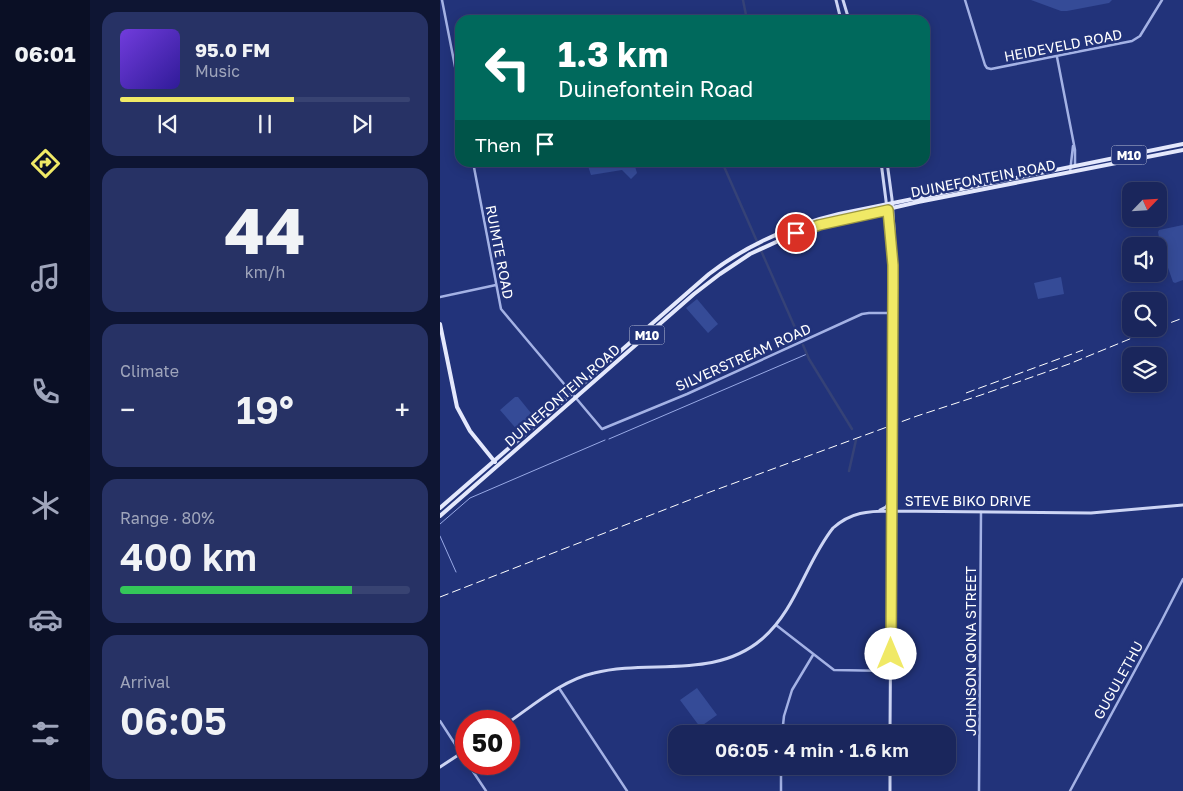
<!DOCTYPE html>
<meta charset="utf-8">
<style>
:root{--surface:#1a265c;--page:#273265;--text:#f1f3f6;--muted:#9fa5bb;--line:#384372;--accent:#f0e966}
body{margin:0;font-family:"Golos Text",sans-serif;background:var(--page);color:var(--text);height:100vh;display:flex;flex-direction:column;font-size:19px;white-space:nowrap}
*{box-sizing:border-box;margin:0}
p{font-size:16px;color:var(--muted)}
.icon{flex:none;width:28px;height:28px;fill:none;stroke:currentColor;stroke-width:2;stroke-linecap:round;stroke-linejoin:round}
.map{position:relative;flex:1;overflow:hidden}
.panel{display:flex;flex-direction:column;gap:12px;padding:12px;background:#0e1533;width:350px}
.panel>*{flex:none}
.guide{position:absolute;left:15px;top:15px;width:475px;height:152px;border-radius:15px;box-shadow:0 2px 12px #0003,0 0 0 1px var(--line);background:#00695c;color:#fff;overflow:hidden}
.needle{width:32px;rotate:65deg}
.tools{position:absolute;left:682px;top:182px;display:grid;gap:10px}
.tools a{display:grid;place-items:center;width:45px;height:45px;border-radius:10px;background:var(--surface);box-shadow:0 2px 12px #0003,0 0 0 1px var(--line);font-size:25px}
.speed{position:absolute;left:15px;top:710px;display:flex;gap:10px;font-size:25px;font-weight:700;text-align:center}
.speed>*{display:grid;place-content:center;width:65px;height:65px;border-radius:50%;background:var(--surface);box-shadow:0 2px 12px #0003,0 0 0 1px var(--line);line-height:1}
.speed .limit{border:8px solid #d22;background:#fff;color:#111}
.pin{position:absolute;display:grid;place-items:center;width:42px;height:42px;color:#fff;margin:-21px;border:2px solid #fff;border-radius:50%;box-shadow:0 1px 5px #0007}
.me{position:absolute;width:55px;margin:-28px;rotate:0deg;stroke-linejoin:round;filter:drop-shadow(0 0 4px #0008)}
.turn{display:flex;align-items:center;gap:18px;height:105px;padding:0 20px;font-size:22px}
.turn .icon{width:65px;height:65px;stroke-width:2.5}
.turn b{display:block;font-size:35px;line-height:42px}
.then{display:flex;align-items:center;height:48px;padding:0 20px;background:#0003;gap:10px;font-size:19px}
.big{font-size:38px;font-weight:600;line-height:1.1}
.panel .tile{flex:1;display:flex;flex-direction:column;justify-content:center;gap:8px;min-width:0;padding:0 18px;border-radius:15px;background:var(--page)}
.panel .dial{align-items:center;gap:0}
.dial b{font-size:65px;line-height:1}
.song{display:flex;align-items:center;gap:15px}
.cover{width:60px;height:60px;border-radius:8px;background:linear-gradient(135deg,hsl(260 70% 55%),hsl(250 70% 35%))}
.played{height:5px;border-radius:2px;background:linear-gradient(90deg,var(--accent) 60%,var(--line) 60%)}
.keys{display:flex;justify-content:space-around;direction:ltr}
.heat{display:flex;justify-content:space-between;align-items:center;font-size:28px;direction:ltr}
.charge{height:8px;border-radius:4px;background:linear-gradient(90deg,#34c759 80%,var(--line) 0)}
.trip{position:absolute;left:228px;top:725px;width:288px;height:50px;border-radius:15px;background:var(--surface);box-shadow:0 2px 12px #0003,0 0 0 1px var(--line);font-weight:600;line-height:50px;text-align:center}
main{display:flex;flex:1;min-height:0}
.tabs{display:flex;flex-direction:column;width:90px;justify-content:space-around;align-items:center;background:#0a0f25;color:var(--muted)}
.tabs .icon{width:35px;height:35px}
.tabs .selected{color:var(--accent)}
.tabs b{font-size:22px;color:var(--text)}
.map>svg:first-child{display:block}
.green{fill:#354b97}
.lines{fill:none;stroke-linecap:round;stroke-linejoin:round}
.stream{stroke:#98a9e6;stroke-width:1}
.canal{stroke:#354277;stroke-width:2.5}
.tertiary{stroke:#a4b2e5;stroke-width:2.5}
.secondary{stroke:#cdd5f4;stroke-width:3}
.primary{stroke:#e4e8fc;stroke-width:4}
.rail{stroke:#fff;stroke-width:1;stroke-dasharray:9 4;stroke-linecap:butt}
.secondary-bridge{stroke:#cdd5f4;stroke-width:3}
.route-casing{stroke:#9c9742;stroke-width:12}
.route{stroke:#f0e966;stroke-width:9}
.labels{text-anchor:middle;dominant-baseline:central;stroke-width:5;stroke-linejoin:round;paint-order:stroke}
.shield{fill:#22337a;stroke:#bdc2d7;stroke-width:1}
.shield-label{font-size:12px;font-weight:bold;fill:#fff}
.street-label{font-size:14px;fill:#fff;stroke:#22337a}
</style>
<main>
<nav class="tabs">
<b>06:01</b>
<svg class="icon selected" aria-label="directions" viewBox="0 0 24 24"><path d="M12 3l9 9-9 9-9-9zM9 14v-3h6M13 9l2 2-2 2"/></svg>
<svg class="icon" aria-label="music" viewBox="0 0 24 24"><path d="M9 18V5l10-2v13"/><circle cx="6" cy="18" r="3"/><circle cx="16" cy="16" r="3"/></svg>
<svg class="icon" aria-label="phone" viewBox="0 0 24 24"><path d="M5 4h4l2 5-3 2q2 4 5 5l2-3 5 2v4C11 20 4 13 5 4z"/></svg>
<svg class="icon" aria-label="climate" viewBox="0 0 24 24"><path d="M12 3v18M4 7l16 10M4 17L20 7"/></svg>
<svg class="icon" aria-label="car" viewBox="0 0 24 24"><path d="M5 17H2v-5l4-1 3-4h7l3 4 3 1v5h-3M9 17h6M6 11h13"/><circle cx="7" cy="17" r="2"/><circle cx="17" cy="17" r="2"/></svg>
<svg class="icon" aria-label="filters" viewBox="0 0 24 24"><path d="M4 7h16M4 17h16"/><circle cx="9" cy="7" r="2"/><circle cx="15" cy="17" r="2"/></svg>
</nav>
<section class="panel">
<div class="tile">
<div class="song"><i class="cover"></i><div><b>95.0 FM</b><p>Music</p></div></div>
<div class="played"></div>
<div class="keys"><svg class="icon" aria-label="previous" viewBox="0 0 24 24"><path d="M18 5L8 12l10 7zM5 5v14"/></svg><svg class="icon" aria-label="pause" viewBox="0 0 24 24"><path d="M8 5v14M16 5v14"/></svg><svg class="icon" aria-label="next" viewBox="0 0 24 24"><path d="M6 5l10 7-10 7zM19 5v14"/></svg></div>
</div>
<div class="tile dial"><b>44</b><p>km/h</p></div>
<div class="tile"><p>Climate</p>
<div class="heat"><a>−</a><b class="big">19°</b><a>+</a></div>
</div>
<div class="tile"><p>Range · 80%</p><b class="big">400 km</b><div class="charge"></div></div>
<div class="tile"><p>Arrival</p><b class="big">06:05</b></div>
</section>
<div class="map">
<svg width="743" height="791" viewBox="0 0 743 791">
<rect width="100%" height="100%" fill="#22337a"/>
<path class="green" d="M591 0H672L669 3 627 11H621Z
M147 163H194L197 173 191 179 182 170 151 175Z
M743 225V280L735 283 733 282 721 248 718 232 719 230Z
M621 277 624 294 598 299 594 283Z
M257 299 278 324 268 333 246 308Z
M75 397H78L95 418 79 432 60 410Z
M257 688 277 715 260 727 240 700Z"/>
<g class="lines">
<path class="stream" d="M169 439 367 354
M0 524 30 498 165 440
M0 536 16 572"/>
<path class="canal" d="M303 0 307 20
M282 162 360 339
M363 345 369 359 412 429
M409 471 416 440"/>
<path class="tertiary" d="M2 0 20 92
M525 0 545 65 547 68 551 69 692 41 700 36 722 0
M617 57 635 150V166
M33 162 61 309 162 429 247 394 422 314 429 313H453
M630 172 633 146
M0 297 56 285
M336 625 394 670 451 671
M119 688 187 791
M0 721 26 761
M342 734 344 716 352 690 373 655
M28 764 46 791
M341 766V791
M539 791 541 512
M630 791 721 622 743 579"/>
<path class="secondary" d="M396 0 401 20
M403 0 409 20
M441 162 452 247
M447 162 452 199 454 229 452 415
M440 510 446 507 451 499
M69 722C95 704 123 680 154 673 210 659 274 680 322 639 356 610 366 562 393 528 411 512 428 511 451 511L651 513 743 505
M450 734 452 431
M0 767 26 750
M450 791V766"/>
<path class="primary" d="M0 324 17 407 30 431 55 462
M0 508 269 274C308 244 352 225 399 214L743 144
M0 516 254 294 280 274 310 254 347 237 379 225 478 202 743 150"/>
<path class="rail" d="M719 327 743 318
M526 393 643 350
M0 597 270 492 477 416 541 395 629 364 714 329"/>
<path class="secondary-bridge" d="M452 431V415"/>
</g>
<g class="lines">
<defs>
<path id="route" d="M356 233 379 225 448 210 453 265V288L451 654"/>
</defs>
<use href="#route" class="route-casing"/>
<use href="#route" class="route"/>
</g>
<g class="labels">
<g class="shield">
<rect x="671.5" y="145.5" width="35" height="19" rx="4"/>
<rect x="189.5" y="325.5" width="35" height="19" rx="4"/>
</g>
<g class="shield-label">
<text x="689" y="155">M10</text>
<text x="207" y="335">M10</text>
</g>
<g class="street-label">
<text transform="translate(623 45) rotate(-11)">HEIDEVELD ROAD</text>
<text transform="translate(543 178) rotate(-11)">DUINEFONTEIN ROAD</text>
<text transform="translate(60 252) rotate(79)">RUIMTE ROAD</text>
<text transform="translate(303 357) rotate(-24)">SILVERSTREAM ROAD</text>
<text transform="translate(122 395) rotate(-41)">DUINEFONTEIN ROAD</text>
<text x="528" y="500">STEVE BIKO DRIVE</text>
<text transform="translate(530 651) rotate(-90)">JOHNSON QONA STREET</text>
<text transform="translate(678 680) rotate(-61)">GUGULETHU</text>
</g>
</g>
</svg>
<div class="tools">
<a><svg class="needle" viewBox="-14 -14 28 28"><path d="M0-13l5 13h-10z" fill="#e53935"/><path d="M0 13l5-13h-10z" fill="#9fa5bb"/></svg></a>
<a><svg class="icon" aria-label="sound" viewBox="0 0 24 24"><path d="M4 9h4l5-4v14l-5-4H4zM17 9q2 3 0 6"/></svg></a>
<a><svg class="icon" aria-label="search" viewBox="0 0 24 24"><circle cx="10" cy="10" r="6"/><path d="M15 15l6 6"/></svg></a>
<a><svg class="icon" aria-label="layers" viewBox="0 0 24 24"><path d="M12 4l9 5-9 5-9-5zM3 14l9 5 9-5"/></svg></a>
</div>
<div class="speed"><div class="limit">50</div></div>
<div class="pin" style="left:356px;top:233px;background:#d93025"><svg class="icon" aria-label="arrive" viewBox="0 0 24 24"><path d="M6 21V4h12l-3 4 3 4H6"/></svg></div>
<svg class="me" style="left:451px;top:654px" viewBox="-20 -20 40 40"><circle r="19" fill="#fff"/><path d="M0-13L10 11 0 6-10 11z" fill="#f0e966"/></svg>
<div class="trip">06:05 · 4 min · 1.6 km</div>
<div class="guide">
<div class="turn"><svg class="icon" aria-label="left" viewBox="0 0 24 24"><path d="M17 20v-9H6M10 6l-5 5 5 5"/></svg><div><b>1.3 km</b>Duinefontein Road</div></div>
<div class="then">Then<svg class="icon" aria-label="arrive" viewBox="0 0 24 24"><path d="M6 21V4h12l-3 4 3 4H6"/></svg></div>
</div>
</div>
</main>
